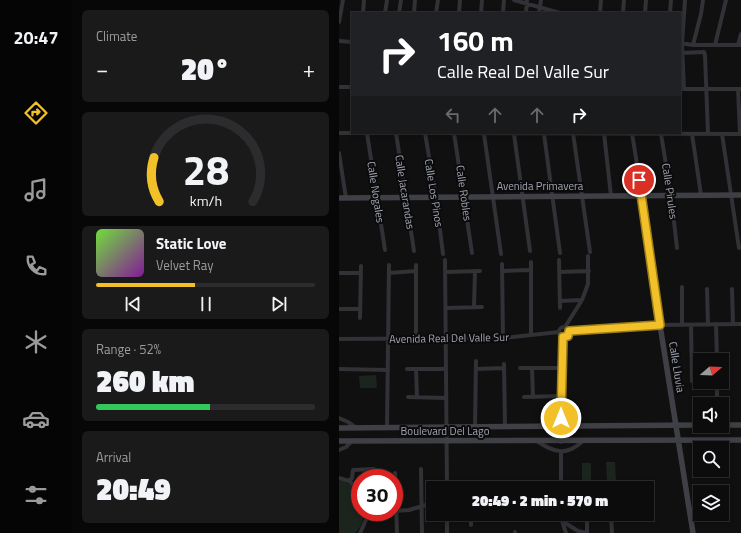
<!DOCTYPE html>
<meta charset="utf-8">
<style>
:root{--surface:#0c0c0d;--page:#1a1a1b;--text:#f1f3f6;--muted:#9a9b9d;--line:#2c2c2e;--accent:#f2c028}
body{margin:0;font-family:"Titillium Web",sans-serif;background:var(--page);color:var(--text);height:100vh;display:flex;flex-direction:column;font-size:15px;white-space:nowrap}
*{box-sizing:border-box;margin:0}
p{font-size:13px;color:var(--muted)}
.icon{flex:none;width:22px;height:22px;fill:none;stroke:currentColor;stroke-width:2;stroke-linecap:round;stroke-linejoin:round}
.map{position:relative;flex:1;overflow:hidden}
.details{display:flex;flex-direction:column;gap:10px;padding:10px;background:#070707;width:267px}
.details>*{flex:none}
.hud{position:absolute;left:12px;top:12px;width:330px;height:122px;border-radius:0px;box-shadow:0 2px 6px #0003,0 0 0 1px var(--line);background:#202124;color:#fff;overflow:hidden}
.needle{width:26px;rotate:71deg}
.fabs{position:absolute;left:354px;top:353px;display:grid;gap:8px}
.fabs a{display:grid;place-items:center;width:36px;height:36px;border-radius:0px;background:var(--surface);box-shadow:0 2px 6px #0003,0 0 0 1px var(--line);font-size:20px}
.speed{position:absolute;left:12px;top:469px;display:flex;gap:8px;font-size:20px;font-weight:700;text-align:center}
.speed>*{display:grid;place-content:center;width:52px;height:52px;border-radius:50%;background:var(--surface);box-shadow:0 2px 6px #0003,0 0 0 1px var(--line);line-height:1}
.speed .limit{border:6px solid #d22;background:#fff;color:#111}
.pin{position:absolute;display:grid;place-items:center;width:34px;height:34px;color:#fff;margin:-17px;border:2px solid #fff;border-radius:50%;box-shadow:0 1px 4px #0007}
.me{position:absolute;width:44px;margin:-22px;rotate:0deg;stroke-linejoin:round;filter:drop-shadow(0 0 3px #0008)}
.turn{display:flex;align-items:center;gap:14px;height:84px;padding:0 20px;font-size:18px}
.turn .icon{width:52px;height:52px;stroke-width:2.5}
.turn b{display:block;font-size:28px;line-height:34px}
.lanes{display:flex;align-items:center;height:38px;padding:0 20px;background:#0003;justify-content:center;gap:20px;direction:ltr}
.lanes .off{opacity:.35}
.big{font-size:30px;font-weight:800;line-height:1.1}
.details .widget{flex:1;display:flex;flex-direction:column;justify-content:center;gap:6px;min-width:0;padding:0 14px;border-radius:6px;background:var(--page)}
.details .dial{align-items:center;gap:0}
.dial svg{height:104px;overflow:visible;fill:none;stroke:var(--line);stroke-width:7;stroke-linecap:round;text-anchor:middle}
.dial text{fill:var(--text);stroke:none}
.song{display:flex;align-items:center;gap:12px}
.cover{width:48px;height:48px;border-radius:6px;background:linear-gradient(135deg,hsl(100 70% 55%),hsl(290 70% 35%))}
.played{height:4px;border-radius:2px;background:linear-gradient(90deg,var(--accent) 45%,var(--line) 45%)}
.keys{display:flex;justify-content:space-around;direction:ltr}
.heat{display:flex;justify-content:space-between;align-items:center;font-size:22px;direction:ltr}
.charge{height:6px;border-radius:3px;background:linear-gradient(90deg,#34c759 52%,var(--line) 0)}
.trip{position:absolute;left:87px;top:481px;width:228px;height:40px;border-radius:0px;background:var(--surface);box-shadow:0 2px 6px #0003,0 0 0 1px var(--line);font-weight:800;line-height:40px;text-align:center}
main{display:flex;flex:1;min-height:0}
.tab-bar{display:flex;flex-direction:column;width:72px;justify-content:space-around;align-items:center;background:#050505;color:var(--muted)}
.tab-bar .icon{width:28px;height:28px}
.tab-bar .active{color:var(--accent)}
.tab-bar b{font-size:18px;color:var(--text)}
.map>svg:first-child{display:block}
.green{fill:#1c241e}
.lines{fill:none;stroke-linecap:round;stroke-linejoin:round}
.street{stroke:#313136;stroke-width:4}
.secondary{stroke:#3f4046;stroke-width:5.5}
.route-casing{stroke:#9d7d1a;stroke-width:10}
.route{stroke:#f2c028;stroke-width:7}
.labels{text-anchor:middle;dominant-baseline:central;stroke-width:4;stroke-linejoin:round;paint-order:stroke}
.street-label{font-size:11px;fill:#a1a5b2;stroke:#0b0b0c}
</style>
<main>
<nav class="tab-bar">
<b>20:47</b>
<svg class="icon active" aria-label="directions" viewBox="0 0 24 24"><path d="M12 3l9 9-9 9-9-9zM9 14v-3h6M13 9l2 2-2 2"/></svg>
<svg class="icon" aria-label="music" viewBox="0 0 24 24"><path d="M9 18V5l10-2v13"/><circle cx="6" cy="18" r="3"/><circle cx="16" cy="16" r="3"/></svg>
<svg class="icon" aria-label="phone" viewBox="0 0 24 24"><path d="M5 4h4l2 5-3 2q2 4 5 5l2-3 5 2v4C11 20 4 13 5 4z"/></svg>
<svg class="icon" aria-label="climate" viewBox="0 0 24 24"><path d="M12 3v18M4 7l16 10M4 17L20 7"/></svg>
<svg class="icon" aria-label="car" viewBox="0 0 24 24"><path d="M5 17H2v-5l4-1 3-4h7l3 4 3 1v5h-3M9 17h6M6 11h13"/><circle cx="7" cy="17" r="2"/><circle cx="17" cy="17" r="2"/></svg>
<svg class="icon" aria-label="filters" viewBox="0 0 24 24"><path d="M4 7h16M4 17h16"/><circle cx="9" cy="7" r="2"/><circle cx="15" cy="17" r="2"/></svg>
</nav>
<section class="details">
<div class="widget"><p>Climate</p>
<div class="heat"><a>−</a><b class="big">20°</b><a>+</a></div>
</div>
<div class="widget dial"><svg viewBox="0 0 100 80">
<path d="M14 69A42 42 0 1 1 86 69"/>
<path d="M14 69A42 42 0 0 1 10 35" stroke="#f2c028"/>
<text x="50" y="56" font-size="32" font-weight="700">28</text>
<text x="50" y="72" font-size="11">km/h</text>
</svg></div>
<div class="widget">
<div class="song"><i class="cover"></i><div><b>Static Love</b><p>Velvet Ray</p></div></div>
<div class="played"></div>
<div class="keys"><svg class="icon" aria-label="previous" viewBox="0 0 24 24"><path d="M18 5L8 12l10 7zM5 5v14"/></svg><svg class="icon" aria-label="pause" viewBox="0 0 24 24"><path d="M8 5v14M16 5v14"/></svg><svg class="icon" aria-label="next" viewBox="0 0 24 24"><path d="M6 5l10 7-10 7zM19 5v14"/></svg></div>
</div>
<div class="widget"><p>Range · 52%</p><b class="big">260 km</b><div class="charge"></div></div>
<div class="widget"><p>Arrival</p><b class="big">20:49</b></div>
</section>
<div class="map">
<svg width="402" height="533" viewBox="0 0 402 533">
<rect width="100%" height="100%" fill="#101011"/>
<path class="green" d="M37 375 38 388H21L20 376Z
M267 462H276L277 481H268Z
M243 463H252V483H243Z
M0 480C20 486 21 493 21 512H25C25 520 22 527 16 533H0Z"/>
<g class="lines">
<path class="street" d="M175 0 221 13
M24 13 25 0
M46 13 48 0
M60 13 62 0
M75 13 76 0
M97 13 99 0
M120 13 121 0
M142 13 143 0
M164 13 165 0
M187 13 188 0
M200 13 202 0
M261 13 262 0
M284 13 285 0
M306 13 307 0
M331 13 332 0
M0 22 4 0
M0 41 13 42
M341 43 354 45H402
M354 45 362 14 364 0
M376 45 387 0
M399 45 402 34
M341 53 365 52 366 55 369 134
M0 87H13
M341 89H402
M345 89 343 44 346 0
M399 89 401 134
M0 133H54
M28 133 46 250
M57 133 75 251
M86 133 97 198 104 254
M98 133 402 134
M115 133 133 253
M234 133 251 252
M265 133 272 196
M293 133 303 196
M145 134 162 254
M175 134 191 251
M205 134 221 253
M322 134 332 195 338 248
M353 134 362 195
M383 134 400 248
M0 153 7 198
M106 260 108 488
M220 260 221 308
M163 264 164 338
M164 271 191 270
M106 272 141 271
M220 272 250 271
M0 273H22
M50 273 77 271
M343 287V325
M368 289 369 325
M393 289 394 324
M221 301 243 300
M135 307 136 271
M107 308 143 307
M0 309H21
M21 318 22 266
M377 324 378 360
M352 325 353 381
M220 332a5 5 0 1 1 10 0a5 5 0 1 1-10 0Z
M226 327 243 300 249 284V256
M230 331 321 325 402 324
M192 335V262
M77 338V265
M0 339 164 338 220 332
M165 364 166 427
M181 368H223
M193 368 194 397
M0 369 49 370
M68 369H107
M77 369 78 397
M137 369 165 368
M378 382V396
M69 397 107 398
M185 397 222 396
M0 418 9 422 16 427
M222 418 224 337
M200 426C214 417 228 414 241 426
M136 427 137 361
M48 428 50 265
M198 441C215 453 228 456 244 441
M0 450 7 447 13 441
M222 451V488
M82 469 83 533
M56 473 58 533
M0 478 10 481 21 491
M10 481 13 478 14 470 35 469
M248 484V488
M271 484 272 488
M55 511 70 510 94 503
M108 514V533
M132 514V525
M212 514 239 531 247 533
M223 514V521L227 533
M248 514V533
M272 514 273 533
M152 517H165
M176 532V533
M21 533 27 520 28 512"/>
<path class="secondary" d="M303 196 321 325 354 533
M0 198 402 195
M383 425H402
M222 427V441
M0 428 361 425
M0 441 402 440"/>
</g>
<g class="lines">
<defs>
<path id="route" d="M222 418 224 337 229 336 230 331 321 325 300 180"/>
</defs>
<use href="#route" class="route-casing"/>
<use href="#route" class="route"/>
</g>
<g class="labels">
<g class="street-label">
<text x="201" y="186">Avenida Primavera</text>
<text transform="translate(331 191) rotate(82)">Calle Pirules</text>
<text transform="translate(37 192) rotate(81)">Calle Nogales</text>
<text transform="translate(66 192) rotate(81)">Calle Jacarandas</text>
<text transform="translate(95 193) rotate(81)">Calle Los Pinos</text>
<text transform="translate(125 193) rotate(82)">Calle Robles</text>
<text transform="translate(110 338) rotate(-1)">Avenida Real Del Valle Sur</text>
<text transform="translate(338 367) rotate(81)">Calle Lluvia</text>
<text x="106" y="431">Boulevard Del Lago</text>
</g>
</g>
</svg>
<div class="fabs">
<a><svg class="needle" viewBox="-14 -14 28 28"><path d="M0-13l5 13h-10z" fill="#e53935"/><path d="M0 13l5-13h-10z" fill="#9a9b9d"/></svg></a>
<a><svg class="icon" aria-label="sound" viewBox="0 0 24 24"><path d="M4 9h4l5-4v14l-5-4H4zM17 9q2 3 0 6"/></svg></a>
<a><svg class="icon" aria-label="search" viewBox="0 0 24 24"><circle cx="10" cy="10" r="6"/><path d="M15 15l6 6"/></svg></a>
<a><svg class="icon" aria-label="layers" viewBox="0 0 24 24"><path d="M12 4l9 5-9 5-9-5zM3 14l9 5 9-5"/></svg></a>
</div>
<div class="speed"><div class="limit">30</div></div>
<div class="pin" style="left:300px;top:180px;background:#d93025"><svg class="icon" aria-label="arrive" viewBox="0 0 24 24"><path d="M6 21V4h12l-3 4 3 4H6"/></svg></div>
<svg class="me" style="left:222px;top:418px" viewBox="-20 -20 40 40"><circle r="17" fill="#f2c028" stroke="#fff" stroke-width="3"/><path d="M0-11L8 9 0 5-8 9z" fill="#fff"/></svg>
<div class="trip">20:49 · 2 min · 570 m</div>
<div class="hud">
<div class="turn"><svg class="icon" aria-label="right" viewBox="0 0 24 24"><path d="M7 20v-9h11M14 6l5 5-5 5"/></svg><div><b>160 m</b>Calle Real Del Valle Sur</div></div>
<div class="lanes"><svg class="icon off" aria-label="left" viewBox="0 0 24 24"><path d="M17 20v-9H6M10 6l-5 5 5 5"/></svg><svg class="icon off" aria-label="ahead" viewBox="0 0 24 24"><path d="M12 20V5M6 11l6-6 6 6"/></svg><svg class="icon off" aria-label="ahead" viewBox="0 0 24 24"><path d="M12 20V5M6 11l6-6 6 6"/></svg><svg class="icon" aria-label="right" viewBox="0 0 24 24"><path d="M7 20v-9h11M14 6l5 5-5 5"/></svg></div>
</div>
</div>
</main>
